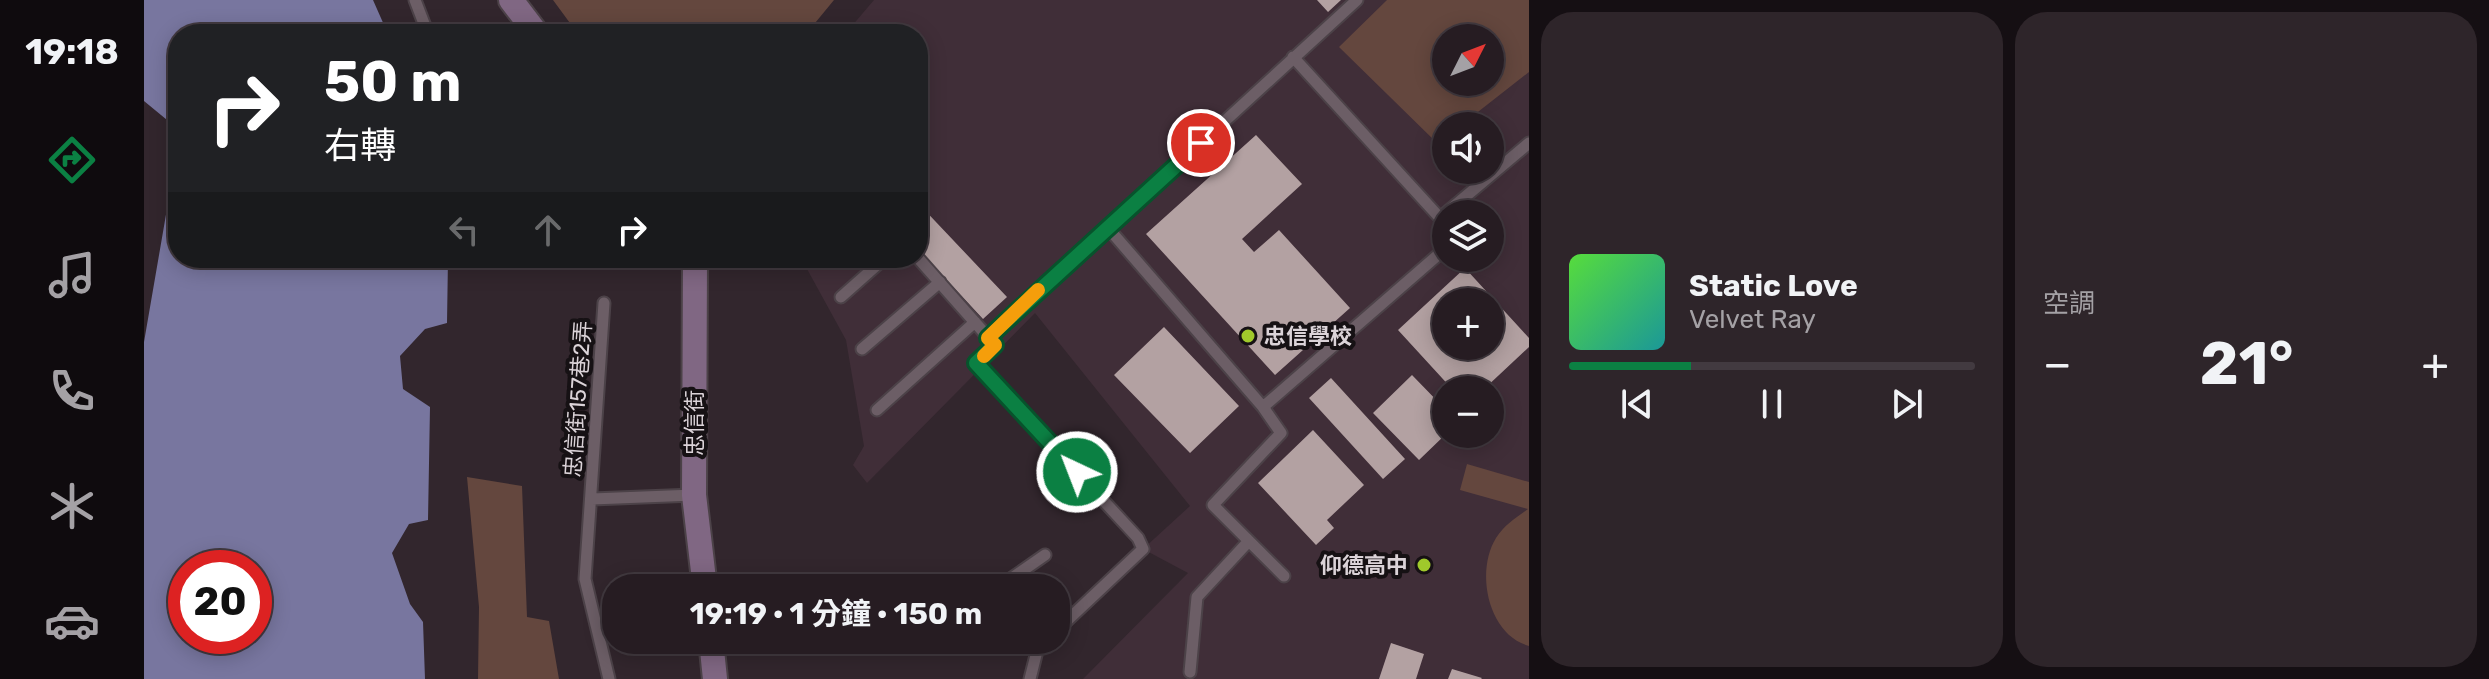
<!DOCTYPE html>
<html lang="zh-TW">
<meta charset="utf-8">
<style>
:root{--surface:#261c22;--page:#2e252a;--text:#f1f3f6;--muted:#a4a1a5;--line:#423a40;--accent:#0b8043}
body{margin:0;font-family:Rubik,"Noto Sans TC",sans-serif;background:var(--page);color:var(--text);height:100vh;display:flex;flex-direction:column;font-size:30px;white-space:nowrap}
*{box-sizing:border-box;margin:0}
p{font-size:26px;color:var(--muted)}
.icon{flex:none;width:44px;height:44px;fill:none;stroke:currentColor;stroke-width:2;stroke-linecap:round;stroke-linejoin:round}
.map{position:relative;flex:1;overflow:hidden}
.panel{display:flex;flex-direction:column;gap:12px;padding:12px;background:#150f13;width:960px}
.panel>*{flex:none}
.top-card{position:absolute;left:24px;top:24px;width:760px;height:244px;border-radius:32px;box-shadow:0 4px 20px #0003,0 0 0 2px var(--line);background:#202124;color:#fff;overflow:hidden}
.needle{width:52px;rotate:48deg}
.fabs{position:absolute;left:1288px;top:24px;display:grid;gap:16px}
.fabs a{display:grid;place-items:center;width:72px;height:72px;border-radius:50%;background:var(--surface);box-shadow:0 4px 20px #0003,0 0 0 2px var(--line);font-size:40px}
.speed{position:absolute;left:24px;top:550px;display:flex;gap:16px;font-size:40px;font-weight:700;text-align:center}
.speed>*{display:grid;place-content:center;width:104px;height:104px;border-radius:50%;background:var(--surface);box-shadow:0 4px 20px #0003,0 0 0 2px var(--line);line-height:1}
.speed .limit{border:12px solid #d22;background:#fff;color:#111}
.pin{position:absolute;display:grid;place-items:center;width:68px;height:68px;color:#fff;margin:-34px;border:4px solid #fff;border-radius:50%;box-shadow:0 2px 8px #0007}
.me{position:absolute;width:88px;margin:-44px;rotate:317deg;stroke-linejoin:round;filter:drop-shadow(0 0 6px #0008)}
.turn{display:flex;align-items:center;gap:28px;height:168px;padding:0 24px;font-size:36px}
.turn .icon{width:104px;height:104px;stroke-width:2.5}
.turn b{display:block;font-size:56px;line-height:68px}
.lanes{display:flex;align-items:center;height:76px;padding:0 24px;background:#0003;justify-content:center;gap:40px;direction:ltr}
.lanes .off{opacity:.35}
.big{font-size:60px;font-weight:700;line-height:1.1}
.panel .tile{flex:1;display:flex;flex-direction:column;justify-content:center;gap:12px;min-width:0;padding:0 28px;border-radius:32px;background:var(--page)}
.song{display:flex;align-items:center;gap:24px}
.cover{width:96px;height:96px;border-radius:12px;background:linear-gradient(135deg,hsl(110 70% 55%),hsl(180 70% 35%))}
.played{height:8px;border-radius:4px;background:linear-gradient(90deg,var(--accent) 30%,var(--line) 30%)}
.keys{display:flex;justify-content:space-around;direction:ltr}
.heat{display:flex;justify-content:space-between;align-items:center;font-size:44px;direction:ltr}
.panel .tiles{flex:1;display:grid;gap:12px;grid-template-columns:repeat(2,1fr)}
.trip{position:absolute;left:458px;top:574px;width:468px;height:80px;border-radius:32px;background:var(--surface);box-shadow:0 4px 20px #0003,0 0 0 2px var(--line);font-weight:700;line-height:80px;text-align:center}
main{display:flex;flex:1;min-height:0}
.dock{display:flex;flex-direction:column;width:144px;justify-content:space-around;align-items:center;background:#0f0b0e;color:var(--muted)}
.dock .icon{width:56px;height:56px}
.dock .current{color:var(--accent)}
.dock b{font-size:36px;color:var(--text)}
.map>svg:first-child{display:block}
.built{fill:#402e38;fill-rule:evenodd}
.green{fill:#64473e;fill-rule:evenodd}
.water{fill:#78769f;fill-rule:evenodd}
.building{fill:#b3a1a2;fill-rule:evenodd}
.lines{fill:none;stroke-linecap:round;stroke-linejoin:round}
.lane-casing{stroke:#4c4248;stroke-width:15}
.secondary-casing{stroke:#4c4248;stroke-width:28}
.lane{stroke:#6c5e66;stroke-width:11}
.secondary{stroke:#806783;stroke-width:24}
.route-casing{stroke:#07532c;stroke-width:20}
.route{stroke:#0b8043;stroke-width:14}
.slow{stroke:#f59e0b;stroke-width:14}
.poi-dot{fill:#a0c92b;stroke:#161114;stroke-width:3}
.labels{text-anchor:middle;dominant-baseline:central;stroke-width:8;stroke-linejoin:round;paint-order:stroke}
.poi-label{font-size:22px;font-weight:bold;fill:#dbd3d8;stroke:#161114;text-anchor:start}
.street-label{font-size:22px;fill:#dbd3d8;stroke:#161114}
</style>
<main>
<nav class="dock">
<b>19:18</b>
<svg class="icon current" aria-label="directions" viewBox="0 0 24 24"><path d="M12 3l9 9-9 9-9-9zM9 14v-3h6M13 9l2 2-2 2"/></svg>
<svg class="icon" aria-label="music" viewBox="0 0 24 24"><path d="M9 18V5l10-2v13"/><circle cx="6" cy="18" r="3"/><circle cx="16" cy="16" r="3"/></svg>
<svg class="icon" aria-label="phone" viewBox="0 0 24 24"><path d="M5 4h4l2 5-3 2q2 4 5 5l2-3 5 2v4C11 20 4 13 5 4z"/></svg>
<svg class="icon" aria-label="climate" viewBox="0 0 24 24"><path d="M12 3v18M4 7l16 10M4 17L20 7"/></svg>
<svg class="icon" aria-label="car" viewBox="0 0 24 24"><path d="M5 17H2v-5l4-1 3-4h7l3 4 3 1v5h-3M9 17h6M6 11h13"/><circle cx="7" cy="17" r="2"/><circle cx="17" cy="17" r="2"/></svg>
</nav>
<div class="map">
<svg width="1385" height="679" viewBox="0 0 1385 679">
<rect width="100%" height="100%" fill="#32262d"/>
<path class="built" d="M730 0H1385V679H939L1044 573 999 549 1046 506 891 313 723 483 709 465 720 446 702 340 657 258H774V34H701ZM1302 38H1346V82H1302ZM1302 126H1346V170H1302ZM1302 214H1346V258H1302ZM1302 302H1346V346H1302ZM1302 390H1346V434H1302Z"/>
<path class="green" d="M409 0H690L662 34H434Z
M1243 0H1385V72L1316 126H1302V137L1293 143 1195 47ZM1346 38V82H1302V38Z
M1323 464 1385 482V646C1344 635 1331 572 1352 538 1360 525 1372 518 1384 509L1316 490Z
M323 477 378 486 383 617 405 621 415 679H334L335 607Z"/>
<path class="water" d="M0 0H229L244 34H34V129L0 101Z
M34 170V258H304L303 323 281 329 256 356 259 389 286 407 284 520 265 524 248 553 266 604 279 622 281 679H0V342L29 174ZM42 568H110V636H42Z"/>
<path class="building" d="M1173 0H1197L1184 12Z
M1112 135 1158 184 1098 239 1110 252 1135 230 1206 308 1131 375 1002 234Z
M774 203 863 297 839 319 774 249Z
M1321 268 1385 338V347L1339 390H1309L1254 330ZM1302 302H1346V346H1302Z
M1020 327 1095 406 1046 453 970 375Z
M1268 375 1302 410V434L1275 460 1229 413Z
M1187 378 1261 459 1239 479 1165 398Z
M1169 430 1220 485 1183 520 1190 528 1172 545 1114 483Z
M1247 643 1280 654 1272 679H1235Z
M1308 669 1338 678 1337 679H1304Z"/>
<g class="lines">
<defs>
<path id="lane" d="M271 0 284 34
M1149 57 1296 218
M1302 225 1296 218 1385 143
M965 229 1119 407 1137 433 1069 505 1140 576
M774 258 851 345 832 363 994 538 999 549 912 631
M697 297 741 258
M460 303 441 579 465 679
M844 338 1213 0
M718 349 796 282
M1119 407 1302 248
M733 410 831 322
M448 499 550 495
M864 588 868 578 901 555
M1046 672 1053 597 1103 543
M886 679 894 647"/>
<path id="secondary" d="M367 0 393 34
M551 258 550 495 561 588
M567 640 571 679"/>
</defs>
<use href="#lane" class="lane-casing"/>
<use href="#secondary" class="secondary-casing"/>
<use href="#lane" class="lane"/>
<use href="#secondary" class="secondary"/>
</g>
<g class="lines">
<defs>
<path id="route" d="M933 472 832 363 851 345 844 338 861 322 1057 143"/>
</defs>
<use href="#route" class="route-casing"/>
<use href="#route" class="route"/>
<path class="slow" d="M840 356 851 345 844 338 894 290"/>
</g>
<g class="poi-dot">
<circle cx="1104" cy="336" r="8"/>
<circle cx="1280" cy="565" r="8"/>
</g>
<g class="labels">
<g class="poi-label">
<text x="1120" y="336">忠信學校</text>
<text x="1264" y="565" text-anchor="end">仰德高中</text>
</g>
<g class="street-label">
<text transform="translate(434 399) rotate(-86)">忠信街157巷2弄</text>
<text transform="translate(550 423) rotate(-90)">忠信街</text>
</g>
</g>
</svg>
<div class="fabs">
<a><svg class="needle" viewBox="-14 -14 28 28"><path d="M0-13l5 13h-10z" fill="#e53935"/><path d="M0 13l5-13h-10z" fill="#a4a1a5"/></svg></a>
<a><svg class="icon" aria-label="sound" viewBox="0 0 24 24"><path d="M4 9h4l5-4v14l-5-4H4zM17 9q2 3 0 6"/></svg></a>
<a><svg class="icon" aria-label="layers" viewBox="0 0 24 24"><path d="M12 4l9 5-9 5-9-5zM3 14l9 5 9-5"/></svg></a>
<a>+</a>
<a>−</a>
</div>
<div class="speed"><div class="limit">20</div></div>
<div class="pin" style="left:1057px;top:143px;background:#d93025"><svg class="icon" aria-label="arrive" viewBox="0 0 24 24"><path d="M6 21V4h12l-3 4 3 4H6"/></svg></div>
<svg class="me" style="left:933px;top:472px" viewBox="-20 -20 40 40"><circle r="17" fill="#0b8043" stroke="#fff" stroke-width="3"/><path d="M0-11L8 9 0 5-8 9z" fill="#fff"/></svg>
<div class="trip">19:19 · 1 分鐘 · 150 m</div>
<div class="top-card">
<div class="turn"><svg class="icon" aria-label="right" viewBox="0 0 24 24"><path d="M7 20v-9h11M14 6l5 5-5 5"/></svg><div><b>50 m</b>右轉</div></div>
<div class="lanes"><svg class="icon off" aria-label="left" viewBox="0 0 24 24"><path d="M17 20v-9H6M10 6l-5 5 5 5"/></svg><svg class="icon off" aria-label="ahead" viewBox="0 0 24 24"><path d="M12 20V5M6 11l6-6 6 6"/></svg><svg class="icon" aria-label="right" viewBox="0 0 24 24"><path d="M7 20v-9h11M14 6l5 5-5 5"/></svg></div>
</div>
</div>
<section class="panel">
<div class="tiles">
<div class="tile">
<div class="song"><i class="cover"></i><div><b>Static Love</b><p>Velvet Ray</p></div></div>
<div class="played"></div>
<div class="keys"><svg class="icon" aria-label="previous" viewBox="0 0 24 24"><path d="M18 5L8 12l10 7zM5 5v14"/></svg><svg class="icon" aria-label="pause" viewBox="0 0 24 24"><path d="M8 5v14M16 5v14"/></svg><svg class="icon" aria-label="next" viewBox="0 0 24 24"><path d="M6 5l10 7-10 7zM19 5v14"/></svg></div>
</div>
<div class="tile"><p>空調</p>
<div class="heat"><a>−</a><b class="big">21°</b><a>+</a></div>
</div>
</div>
</section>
</main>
